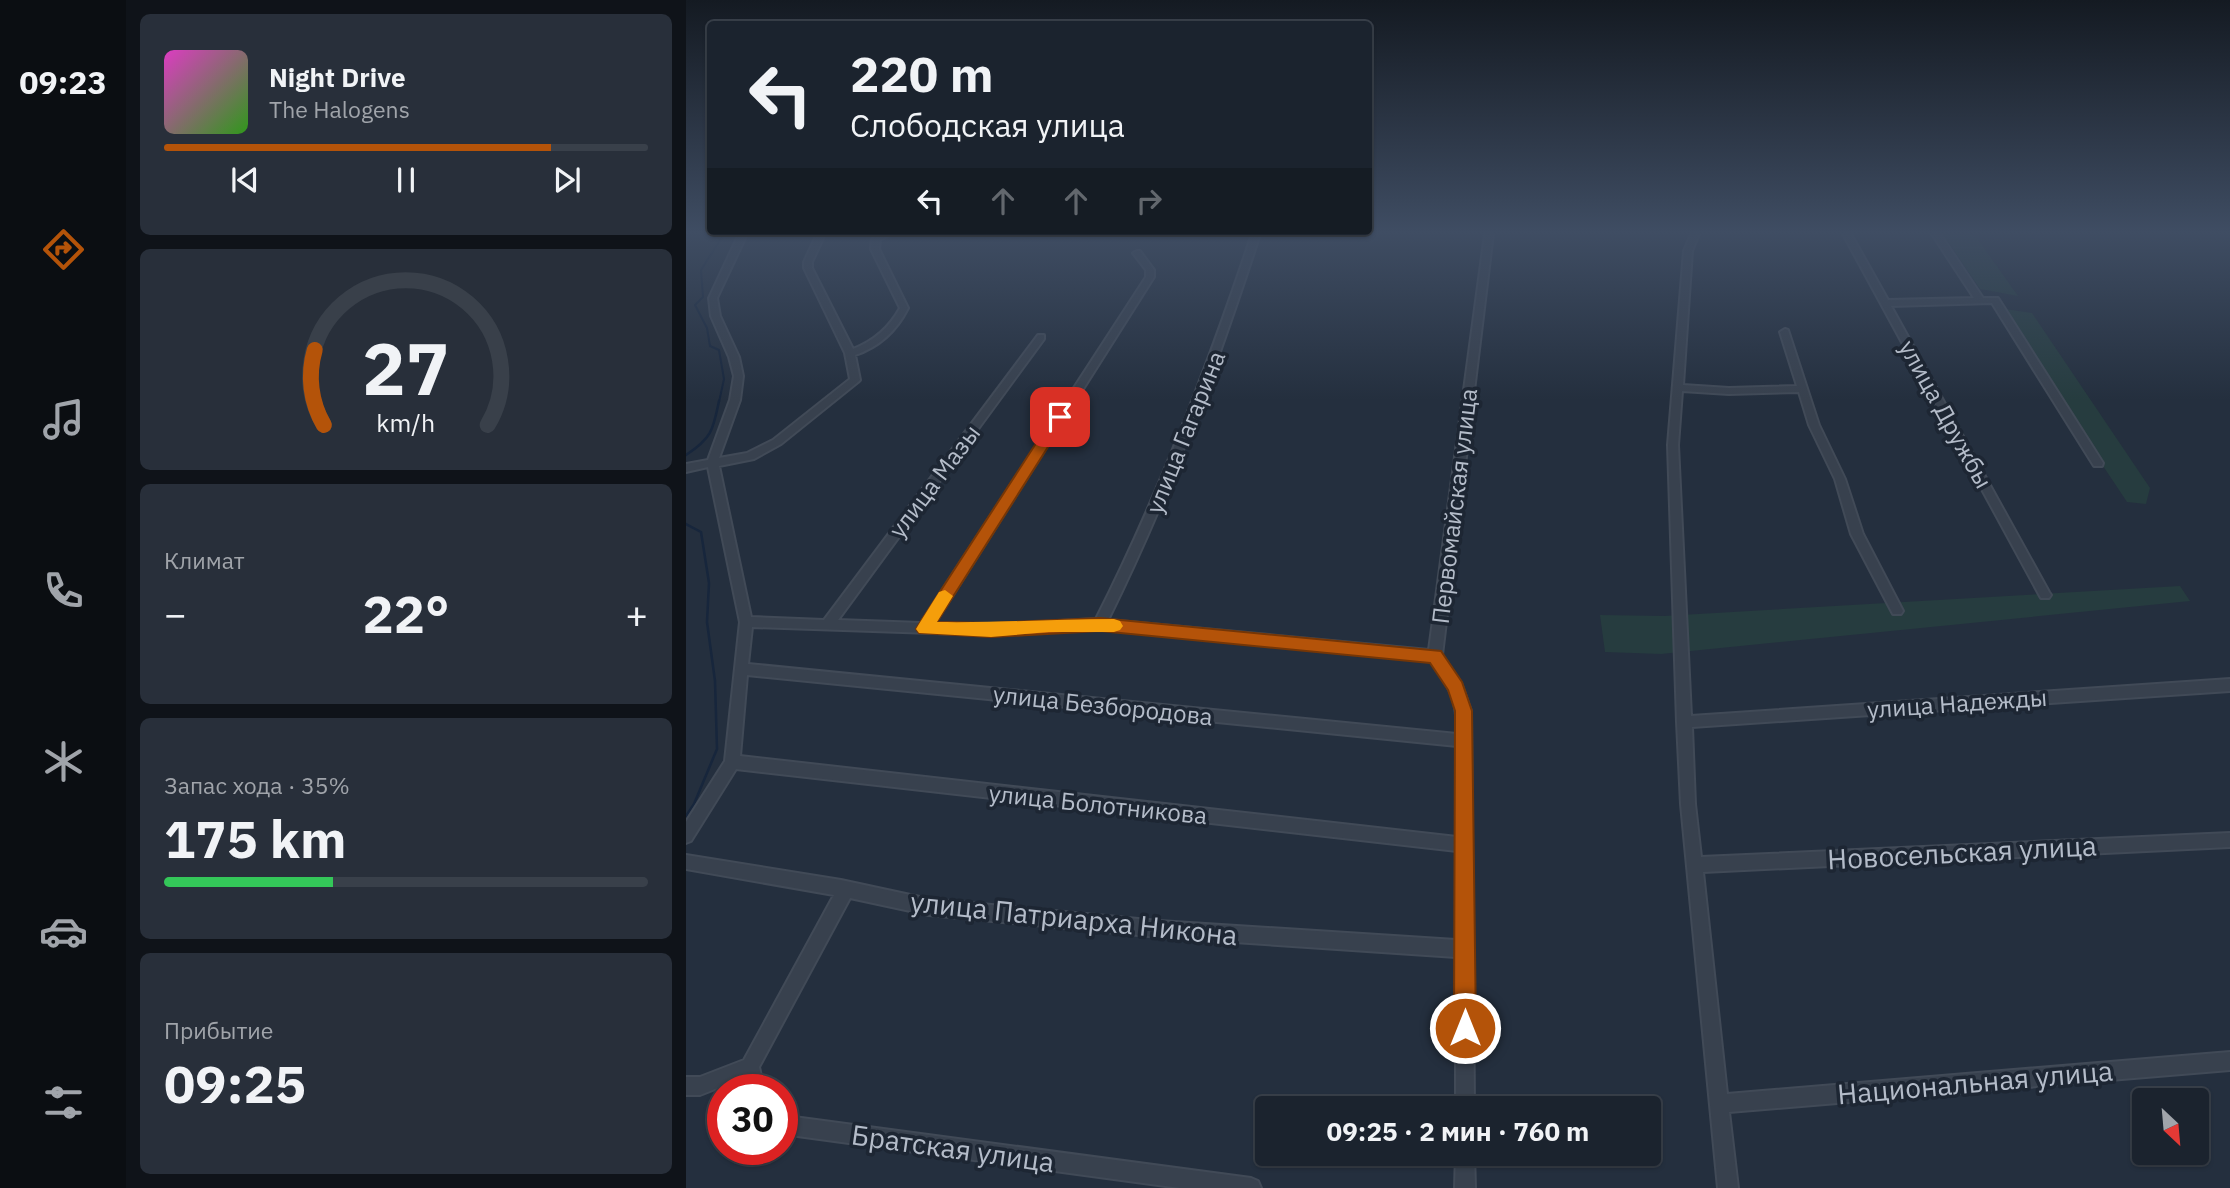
<!DOCTYPE html>
<html lang="ru">
<meta charset="utf-8">
<style>
:root{--surface:#1b232e;--page:#282f3a;--text:#f1f3f6;--muted:#a0a4aa;--line:#39404a;--accent:#b45309}
body{margin:0;font-family:"IBM Plex Sans",sans-serif;background:var(--page);color:var(--text);height:100vh;display:flex;flex-direction:column;font-size:26px;white-space:nowrap}
*{box-sizing:border-box;margin:0}
p{font-size:23px;color:var(--muted)}
.icon{flex:none;width:38px;height:38px;fill:none;stroke:currentColor;stroke-width:2;stroke-linecap:round;stroke-linejoin:round}
.map{position:relative;flex:1;overflow:hidden}
.drawer{display:flex;flex-direction:column;gap:14px;padding:14px;background:#0f1319;width:560px}
.drawer>*{flex:none}
.guide{position:absolute;left:21px;top:21px;width:665px;height:214px;border-radius:7px;box-shadow:0 2px 5px #0004,0 0 0 2px var(--line);background:#1b232e;color:var(--text);overflow:hidden}
.needle{width:46px;rotate:154deg}
.fabs{position:absolute;left:1446px;top:1088px;display:grid;gap:14px}
.fabs a{display:grid;place-items:center;width:77px;height:77px;border-radius:7px;background:var(--surface);box-shadow:0 2px 5px #0004,0 0 0 2px var(--line);font-size:35px}
.speed{position:absolute;left:21px;top:1074px;display:flex;gap:14px;font-size:35px;font-weight:700;text-align:center}
.speed>*{display:grid;place-content:center;width:91px;height:91px;border-radius:50%;background:var(--surface);box-shadow:0 2px 5px #0004,0 0 0 2px var(--line);line-height:1}
.speed .limit{border:10px solid #d22;background:#fff;color:#111}
.pin{position:absolute;display:grid;place-items:center;width:60px;height:60px;color:#fff;margin:-30px;border-radius:14px;box-shadow:0 4px 10px #0006}
.me{position:absolute;width:77px;margin:-38px;rotate:0deg;stroke-linejoin:round;filter:drop-shadow(0 0 5px #0008)}
.turn{display:flex;align-items:center;gap:24px;height:147px;padding:0 28px;font-size:32px}
.turn .icon{width:91px;height:91px;stroke-width:2.5}
.turn b{display:block;font-size:49px;line-height:60px}
.lanes{display:flex;align-items:center;height:66px;padding:0 28px;background:#0003;justify-content:center;gap:35px;direction:ltr}
.lanes .off{opacity:.35}
.big{font-size:52px;font-weight:700;line-height:1.1}
.drawer .card{flex:1;display:flex;flex-direction:column;justify-content:center;gap:10px;min-width:0;padding:0 24px;border-radius:10px;background:var(--page)}
.drawer .dial{align-items:center;gap:0}
.dial svg{height:182px;overflow:visible;fill:none;stroke:var(--line);stroke-width:7;stroke-linecap:round;text-anchor:middle}
.dial text{fill:var(--text);stroke:none}
.song{display:flex;align-items:center;gap:21px}
.cover{width:84px;height:84px;border-radius:10px;background:linear-gradient(135deg,hsl(310 70% 55%),hsl(110 70% 35%))}
.played{height:7px;border-radius:4px;background:linear-gradient(90deg,var(--accent) 80%,var(--line) 80%)}
.keys{display:flex;justify-content:space-around;direction:ltr}
.heat{display:flex;justify-content:space-between;align-items:center;font-size:38px;direction:ltr}
.charge{height:10px;border-radius:5px;background:linear-gradient(90deg,#34c759 35%,var(--line) 0)}
.trip{position:absolute;left:569px;top:1096px;width:406px;height:70px;border-radius:7px;background:var(--surface);box-shadow:0 2px 5px #0004,0 0 0 2px var(--line);font-weight:700;line-height:70px;text-align:center}
main{display:flex;flex:1;min-height:0}
.tabs{display:flex;flex-direction:column;width:126px;justify-content:space-around;align-items:center;background:#0b0e12;color:var(--muted)}
.tabs .icon{width:49px;height:49px}
.tabs .active{color:var(--accent)}
.tabs b{font-size:32px;color:var(--text)}
.map>svg:first-child{display:block}
.green{fill:#263c3f}
.lines{fill:none;stroke-linecap:round;stroke-linejoin:round}
.stream-far1{stroke:#17263c;stroke-width:2}
.stream{stroke:#17263c;stroke-width:2.5}
.street-casing{stroke:#414a57;stroke-width:4}
.street{fill:#38414e;fill-rule:evenodd}
.route{fill:#b45309;stroke:#753606;stroke-width:2}
.slow{fill:#f59e0b}
.labels{text-anchor:middle;dominant-baseline:central;stroke-width:7;stroke-linejoin:round;paint-order:stroke}
.street-label{font-size:24px;fill:#b4bcc9;stroke:#1d2633}
.near-street-label{font-size:28px;fill:#b4bcc9;stroke:#1d2633}
</style>
<main>
<nav class="tabs">
<b>09:23</b>
<svg class="icon active" aria-label="directions" viewBox="0 0 24 24"><path d="M12 3l9 9-9 9-9-9zM9 14v-3h6M13 9l2 2-2 2"/></svg>
<svg class="icon" aria-label="music" viewBox="0 0 24 24"><path d="M9 18V5l10-2v13"/><circle cx="6" cy="18" r="3"/><circle cx="16" cy="16" r="3"/></svg>
<svg class="icon" aria-label="phone" viewBox="0 0 24 24"><path d="M5 4h4l2 5-3 2q2 4 5 5l2-3 5 2v4C11 20 4 13 5 4z"/></svg>
<svg class="icon" aria-label="climate" viewBox="0 0 24 24"><path d="M12 3v18M4 7l16 10M4 17L20 7"/></svg>
<svg class="icon" aria-label="car" viewBox="0 0 24 24"><path d="M5 17H2v-5l4-1 3-4h7l3 4 3 1v5h-3M9 17h6M6 11h13"/><circle cx="7" cy="17" r="2"/><circle cx="17" cy="17" r="2"/></svg>
<svg class="icon" aria-label="filters" viewBox="0 0 24 24"><path d="M4 7h16M4 17h16"/><circle cx="9" cy="7" r="2"/><circle cx="15" cy="17" r="2"/></svg>
</nav>
<section class="drawer">
<div class="card">
<div class="song"><i class="cover"></i><div><b>Night Drive</b><p>The Halogens</p></div></div>
<div class="played"></div>
<div class="keys"><svg class="icon" aria-label="previous" viewBox="0 0 24 24"><path d="M18 5L8 12l10 7zM5 5v14"/></svg><svg class="icon" aria-label="pause" viewBox="0 0 24 24"><path d="M8 5v14M16 5v14"/></svg><svg class="icon" aria-label="next" viewBox="0 0 24 24"><path d="M6 5l10 7-10 7zM19 5v14"/></svg></div>
</div>
<div class="card dial"><svg viewBox="0 0 100 80">
<path d="M14 69A42 42 0 1 1 86 69"/>
<path d="M14 69A42 42 0 0 1 10 36" stroke="#b45309"/>
<text x="50" y="56" font-size="32" font-weight="700">27</text>
<text x="50" y="72" font-size="11">km/h</text>
</svg></div>
<div class="card"><p>Климат</p>
<div class="heat"><a>−</a><b class="big">22°</b><a>+</a></div>
</div>
<div class="card"><p>Запас хода · 35%</p><b class="big">175 km</b><div class="charge"></div></div>
<div class="card"><p>Прибытие</p><b class="big">09:25</b></div>
</section>
<div class="map">
<svg width="1544" height="1188" viewBox="0 0 1544 1188">
<rect width="100%" height="100%" fill="#242f3e"/>
<path class="green" d="M1257 234H1288L1332 296 1294 289Z
M1312 308 1346 313 1464 488 1460 504 1441 502Z
M1494 586 1504 601 975 654 919 652 914 615 978 616Z"/>
<g class="lines">
<path class="stream-far1" d="M33 402 38 379 33 350 24 346 21 328 9 305 17 297 15 270 38 234"/>
<path class="stream" d="M0 455C26 438 27 430 33 401
M0 524 15 532 23 583 21 622 29 681 31 749 8 804 0 816"/>
<defs>
<path id="street" d="M53 234H61L31 298 34 316 53 357 57 376 54 400 33 458 61 453 87 440 164 379 159 353 118 268V262L131 234H139L126 262V268L167 349C188 341 203 328 214 308L185 249 186 239 194 234H205L194 240 193 249 222 308C211 330 193 347 169 355L174 380 172 382 95 444 68 459 33 466 65 617 138 620 352 335H358V339L152 620 235 623 460 277V270L447 253 451 251H454L468 270V277L249 623 305 625 410 619C473 495 522 366 566 234H574C531 366 484 495 422 620L743 650 799 234H807L756 655 775 683 785 711 788 1108H770V957L473 937 243 915 164 898 73 1067 78 1090H60L57 1078 14 1095H0V1077H14L58 1060 148 895 0 869V855L155 880 243 899 473 921 770 940 771 851 50 769 5 841 0 843V822L39 761 54 622 22 467 0 472V464L22 460 44 400 48 376 43 357 25 316 23 298ZM66 627 305 635 414 629 745 661C765 690 771 698 771 734L62 664ZM61 675 771 746V837L54 756Z
M1005 234H1013L1006 251 997 385 1043 388 1111 386 1094 332 1099 329 1102 330 1133 425 1159 479 1177 534 1217 611 1215 614H1207L1165 534 1149 479 1123 425 1113 392 1043 394 996 391 992 445 1005 716 1544 679V691L1006 727 1009 804 1015 857 1544 833V847L1017 872 1041 1094 1544 1052V1070L1043 1112 1052 1188H1032L995 804 991 722 982 445 998 251Z
M1157 234H1165L1202 300 1288 298 1246 234H1254L1297 298H1312L1417 463 1416 466H1408L1306 303 1205 306 1363 592 1365 595 1363 598H1355Z
M96 1111 108 1117 565 1178 572 1181 575 1188H494L104 1135 96 1132Z
M770 1153H788L789 1188H769Z"/>
</defs>
<use href="#street" class="street-casing"/>
<use href="#street" class="street"/>
</g>
<linearGradient id="sky" x2="0" y2="1"><stop stop-color="#141a22"/><stop offset="0.58" stop-color="#3f4d63"/><stop offset="1" stop-color="#3f4d63" stop-opacity="0"/></linearGradient>
<rect width="1544" height="400" fill="url(#sky)"/>
<path class="route" d="M374 413 381 417 251 622 305 623 414 618 755 651 776 682 786 711 790 1028 787 1036 779 1040 771 1036 768 1028 769 711 762 690 744 663 414 631 305 637 233 633 230 629 233 624 369 414Z"/>
<path class="slow" d="M259 590 267 596 251 622C310 623 369 619 428 619L434 621 437 626 434 630 428 632H363L305 637 233 633 230 629 233 624 253 592Z"/>
<g class="labels">
<g class="street-label">
<text transform="translate(1260 414) rotate(61)">улица Дружбы</text>
<text transform="translate(499 432) rotate(-68)">улица Гагарина</text>
<text transform="translate(248 481) rotate(-53)">улица Мазы</text>
<text transform="translate(768 506) rotate(-83)">Первомайская улица</text>
<text transform="translate(1271 703) rotate(-4)">улица Надежды</text>
<text transform="translate(417 705) rotate(6)">улица Безбородова</text>
<text transform="translate(412 804) rotate(6)">улица Болотникова</text>
</g>
<g class="near-street-label">
<text transform="translate(1276 852) rotate(-3)">Новосельская улица</text>
<text transform="translate(388 918) rotate(6)">улица Патриарха Никона</text>
<text transform="translate(1289 1082) rotate(-5)">Национальная улица</text>
<text transform="translate(267 1148) rotate(8)">Братская улица</text>
</g>
</g>
</svg>
<div class="fabs">
<a><svg class="needle" viewBox="-14 -14 28 28"><path d="M0-13l5 13h-10z" fill="#e53935"/><path d="M0 13l5-13h-10z" fill="#a0a4aa"/></svg></a>
</div>
<div class="speed"><div class="limit">30</div></div>
<div class="pin" style="left:374px;top:417px;background:#d93025"><svg class="icon" aria-label="arrive" viewBox="0 0 24 24"><path d="M6 21V4h12l-3 4 3 4H6"/></svg></div>
<svg class="me" style="left:779px;top:1028px" viewBox="-20 -20 40 40"><circle r="17" fill="#b45309" stroke="#fff" stroke-width="3"/><path d="M0-11L8 9 0 5-8 9z" fill="#fff"/></svg>
<div class="trip">09:25 · 2 мин · 760 m</div>
<div class="guide">
<div class="turn"><svg class="icon" aria-label="left" viewBox="0 0 24 24"><path d="M17 20v-9H6M10 6l-5 5 5 5"/></svg><div><b>220 m</b>Слободская улица</div></div>
<div class="lanes"><svg class="icon" aria-label="left" viewBox="0 0 24 24"><path d="M17 20v-9H6M10 6l-5 5 5 5"/></svg><svg class="icon off" aria-label="ahead" viewBox="0 0 24 24"><path d="M12 20V5M6 11l6-6 6 6"/></svg><svg class="icon off" aria-label="ahead" viewBox="0 0 24 24"><path d="M12 20V5M6 11l6-6 6 6"/></svg><svg class="icon off" aria-label="right" viewBox="0 0 24 24"><path d="M7 20v-9h11M14 6l5 5-5 5"/></svg></div>
</div>
</div>
</main>
